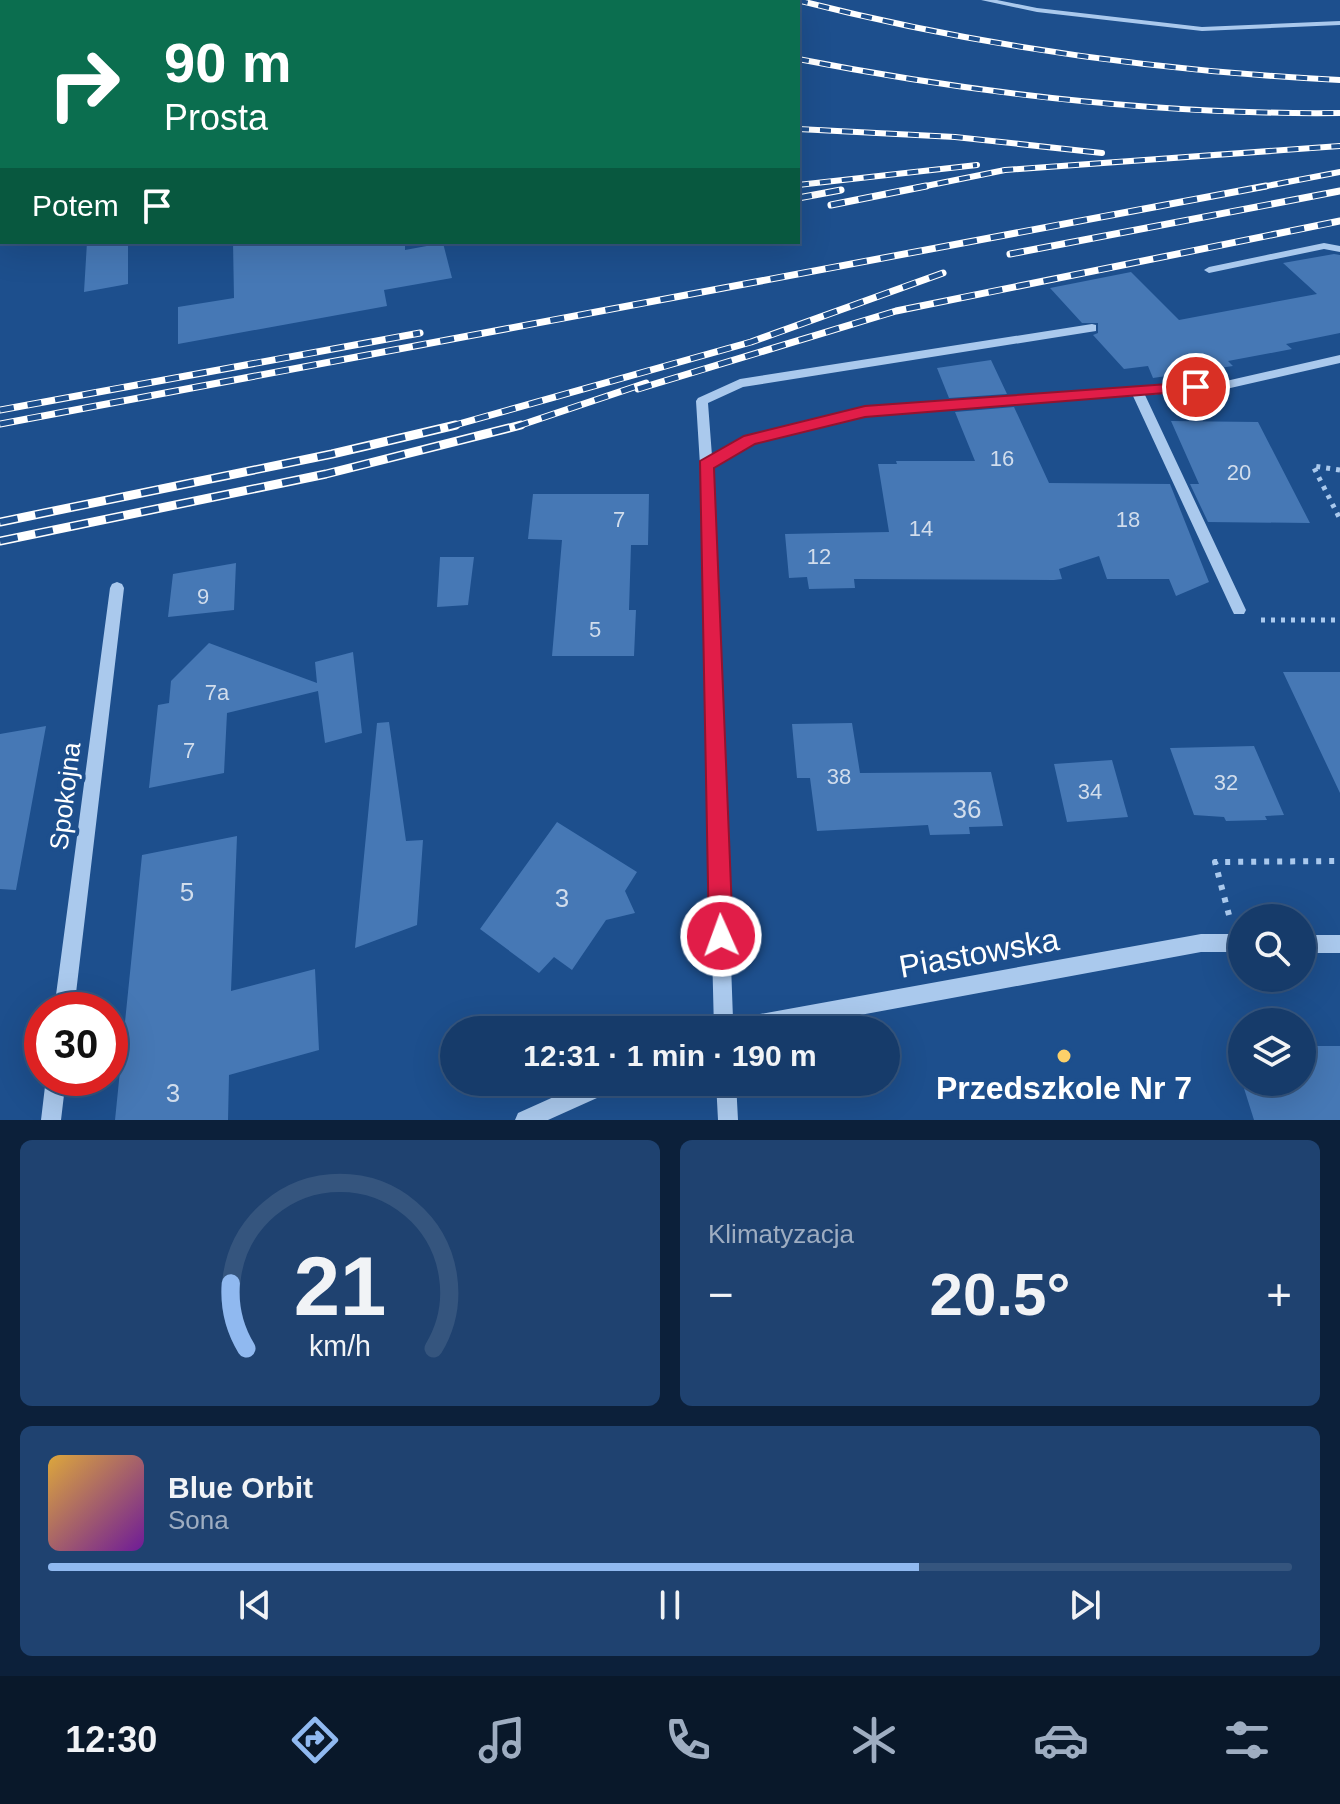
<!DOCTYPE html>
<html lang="pl">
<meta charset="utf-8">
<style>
:root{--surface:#163b6a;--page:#1f4270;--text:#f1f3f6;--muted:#9eadc1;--line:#35557e;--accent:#90b9f0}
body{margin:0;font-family:Arial,sans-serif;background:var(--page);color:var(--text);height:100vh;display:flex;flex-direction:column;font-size:30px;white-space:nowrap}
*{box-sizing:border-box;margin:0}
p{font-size:26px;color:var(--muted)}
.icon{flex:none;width:44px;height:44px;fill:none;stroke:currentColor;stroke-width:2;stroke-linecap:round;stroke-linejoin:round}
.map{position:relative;height:1120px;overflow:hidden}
.drawer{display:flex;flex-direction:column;gap:20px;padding:20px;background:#0c203a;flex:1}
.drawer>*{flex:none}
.guide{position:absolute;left:0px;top:0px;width:800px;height:244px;box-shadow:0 8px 32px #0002,0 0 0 2px var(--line);background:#0b6e4f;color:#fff;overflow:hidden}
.controls{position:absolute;left:1228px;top:904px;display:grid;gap:16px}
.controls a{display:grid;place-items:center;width:88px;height:88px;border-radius:50%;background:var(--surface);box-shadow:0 8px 32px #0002,0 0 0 2px var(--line);font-size:40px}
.speed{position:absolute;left:24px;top:992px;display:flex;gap:16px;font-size:40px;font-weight:700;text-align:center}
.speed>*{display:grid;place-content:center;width:104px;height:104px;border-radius:50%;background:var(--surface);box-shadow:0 8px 32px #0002,0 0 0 2px var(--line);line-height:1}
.speed .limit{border:12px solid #d22;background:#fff;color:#111}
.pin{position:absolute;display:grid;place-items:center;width:68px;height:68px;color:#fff;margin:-34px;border:4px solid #fff;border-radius:50%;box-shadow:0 2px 8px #0007}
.me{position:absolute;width:88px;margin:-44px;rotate:358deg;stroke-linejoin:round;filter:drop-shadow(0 0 6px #0008)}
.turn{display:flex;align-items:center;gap:28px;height:168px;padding:0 32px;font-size:36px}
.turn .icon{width:104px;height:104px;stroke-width:2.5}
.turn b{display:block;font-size:56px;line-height:68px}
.then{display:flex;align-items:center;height:76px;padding:0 32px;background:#0003;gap:16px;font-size:30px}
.big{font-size:60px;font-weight:600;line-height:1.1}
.drawer .widget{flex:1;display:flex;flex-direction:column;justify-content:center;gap:12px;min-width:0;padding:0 28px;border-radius:12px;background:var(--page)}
.drawer .dial{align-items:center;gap:0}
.dial svg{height:208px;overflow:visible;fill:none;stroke:var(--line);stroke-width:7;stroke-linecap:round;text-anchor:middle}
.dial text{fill:var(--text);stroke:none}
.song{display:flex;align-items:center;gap:24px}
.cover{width:96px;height:96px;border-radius:12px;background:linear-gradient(135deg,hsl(40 70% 55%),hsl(280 70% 35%))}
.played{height:8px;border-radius:4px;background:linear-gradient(90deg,var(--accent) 70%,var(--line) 70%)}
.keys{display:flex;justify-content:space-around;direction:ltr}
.heat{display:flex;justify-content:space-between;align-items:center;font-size:44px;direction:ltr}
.drawer .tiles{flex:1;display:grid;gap:20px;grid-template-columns:1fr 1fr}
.widget:last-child{grid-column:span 2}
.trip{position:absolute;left:440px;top:1016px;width:460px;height:80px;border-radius:40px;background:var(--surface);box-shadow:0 8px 32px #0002,0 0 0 2px var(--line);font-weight:600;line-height:80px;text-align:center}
.tabs{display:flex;height:128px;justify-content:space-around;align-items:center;background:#09182a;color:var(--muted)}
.tabs .icon{width:56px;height:56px}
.tabs .current{color:var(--accent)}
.tabs b{font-size:36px;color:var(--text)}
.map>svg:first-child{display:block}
.building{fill:#4678b5}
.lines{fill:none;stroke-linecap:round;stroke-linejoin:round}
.path-far1{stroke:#aac9ed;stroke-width:5;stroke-dasharray:4 6;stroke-linecap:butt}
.path{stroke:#aac9ed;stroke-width:6;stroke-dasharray:5 8;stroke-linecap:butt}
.minor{fill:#aac9ed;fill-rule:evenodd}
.rail-far2-casing{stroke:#fff;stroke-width:6}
.rail-far1-casing{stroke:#fff;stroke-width:7}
.rail-casing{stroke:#fff;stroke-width:9}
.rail-far2{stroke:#1d4f8d;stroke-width:4;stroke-dasharray:11;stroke-linecap:butt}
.rail-far1{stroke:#1d4f8d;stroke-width:5;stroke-dasharray:14;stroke-linecap:butt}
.rail{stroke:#1d4f8d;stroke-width:6;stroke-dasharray:18;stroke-linecap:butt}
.route{fill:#e11d48;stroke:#92132f;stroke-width:2}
.poi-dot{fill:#fcd069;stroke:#1d4f8d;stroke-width:3}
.labels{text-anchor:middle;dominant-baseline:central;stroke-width:8;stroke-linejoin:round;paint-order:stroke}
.number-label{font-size:22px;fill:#d1ddec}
.street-label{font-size:26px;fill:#fff;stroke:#1d4f8d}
.near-number-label{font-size:26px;fill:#d1ddec}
.near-street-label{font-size:32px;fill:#fff;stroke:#1d4f8d}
.near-poi-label{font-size:32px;font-weight:bold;fill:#fff;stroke:#1d4f8d}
</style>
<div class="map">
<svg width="1340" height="1120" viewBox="0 0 1340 1120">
<rect width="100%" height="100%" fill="#1d4f8d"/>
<path class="building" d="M87 242H128V284L84 292Z
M233 242H405V250L443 243 452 278 384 290 387 306 178 344V307L234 298Z
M1334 254 1340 255V333L1286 344 1292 349 1228 361 1233 366 1153 378 1148 366 1124 369 1093 335 1098 333V323H1082L1050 288 1131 272 1179 320 1317 294 1283 263Z
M991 360 1007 394 949 398 937 368Z
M1014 407 1049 483 1170 484 1209 582 1176 596 1169 579H1107L1099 556 1059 569 1062 579 1054 580 854 579 855 588 809 589 807 577 789 578 785 534 889 532 878 464H897L896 461H975L955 412Z
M1171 421 1258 422 1310 523 1208 522 1190 484H1199Z
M533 494H649L648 545H631L629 610H636L634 656H552L562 540 528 539Z
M440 557H474L468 605 437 607Z
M236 563 234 610 168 617 173 574Z
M209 643 317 683 315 662 353 652 362 733 325 743 318 691 227 713 224 773 149 788 158 705 169 703 171 681Z
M1283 672H1340V793Z
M389 722 406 841 423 840 417 925 355 948 377 723Z
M852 723 860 773 991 772 1003 826 969 827 970 834 930 835 928 825 817 831 810 778H797L792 724Z
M46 726 16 890 0 889V734Z
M1254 746 1284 815 1265 816 1267 820 1226 821 1224 817 1194 815 1170 748Z
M1112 760 1128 817 1067 822 1054 764Z
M557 822 637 872 625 891 635 913 606 920 572 970 554 957 539 973 480 929Z
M237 836 231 991 315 969 319 1050 229 1075 228 1120H115L142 855Z
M1302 1046H1340V1120H1254L1242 1082H1302Z"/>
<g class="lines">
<path class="path-far1" d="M1340 470 1313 466 1340 519
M1261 620H1340"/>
<path class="path" d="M1229 915 1215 862 1340 861"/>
<path class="minor" d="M519 0H529L531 2H521Z
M981 0H997L1037 8 1202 27 1340 21V25L1202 31 1037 12Z
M2 119V126L0 127V120Z
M1324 243 1340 246V252L1324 249 1209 273 1204 270 1209 267Z
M1092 324 1096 325V331L743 387 708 403 712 456 746 437 865 407 1226 381 1340 355V363L1226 389 1145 395 1246 610 1244 614H1234L1232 610 1133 396 865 415 754 443 713 467 733 1019 1201 934H1242V952H1201L779 1030H714L700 465 696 401 698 398 740 379Z
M117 582 122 584 124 588 74 1010H54L110 588 112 584Z
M1302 935H1340V953H1302Z
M46 1078H66L61 1120H41Z
M587 1082H620L617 1089 548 1120H515L518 1113Z
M716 1082H736L738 1120H718Z"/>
<defs>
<path id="rail-far2" d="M582 0 587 2
M797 0C976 46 1156 71 1340 80
M798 59C978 94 1157 115 1340 113
M798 129 955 137 1102 153
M798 185 977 165
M916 188 1005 170 1340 146
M1256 188 1340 172"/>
<path id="rail-far1" d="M798 198 841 190
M831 205 926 186
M1010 254 1340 191
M638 389 896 311 1340 221
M0 410 420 333
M0 424 1266 186
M448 427 751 342 943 273
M515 427 646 383"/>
<path id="rail" d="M0 522 332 454 456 425
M0 541 326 474 521 425"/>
</defs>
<use href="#rail-far2" class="rail-far2-casing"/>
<use href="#rail-far1" class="rail-far1-casing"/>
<use href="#rail" class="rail-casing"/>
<use href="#rail-far2" class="rail-far2"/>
<use href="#rail-far1" class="rail-far1"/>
<use href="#rail" class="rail"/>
</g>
<path class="route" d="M1196 382 1202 383V390L865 417 755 444 714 468 733 936 730 944 721 948 713 944 709 936 700 461 744 436 865 406Z"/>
<circle class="poi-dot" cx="1064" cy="1056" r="8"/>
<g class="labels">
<g class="number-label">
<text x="1002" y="458">16</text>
<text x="1239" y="472">20</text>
<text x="619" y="519">7</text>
<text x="1128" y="519">18</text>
<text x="921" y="528">14</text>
<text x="819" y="556">12</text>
<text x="203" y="596">9</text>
<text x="595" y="629">5</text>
<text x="217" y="692">7a</text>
<text x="189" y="750">7</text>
<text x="839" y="776">38</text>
<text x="1226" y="782">32</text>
<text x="1090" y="791">34</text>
</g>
<g class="street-label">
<text transform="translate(65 796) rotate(-83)">Spokojna</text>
</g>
<g class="near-number-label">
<text x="967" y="809">36</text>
<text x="187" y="892">5</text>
<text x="562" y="898">3</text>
<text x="173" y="1093">3</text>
</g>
<g class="near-street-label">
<text transform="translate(979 953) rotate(-10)">Piastowska</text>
</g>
<g class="near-poi-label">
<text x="1064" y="1088">Przedszkole Nr 7</text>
</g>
</g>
</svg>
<div class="controls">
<a><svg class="icon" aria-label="search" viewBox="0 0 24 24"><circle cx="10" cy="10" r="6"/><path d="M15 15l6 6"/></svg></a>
<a><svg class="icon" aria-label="layers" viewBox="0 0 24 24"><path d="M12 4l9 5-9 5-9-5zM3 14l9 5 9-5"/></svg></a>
</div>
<div class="speed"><div class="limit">30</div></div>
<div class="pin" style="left:1196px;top:387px;background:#d93025"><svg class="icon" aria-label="arrive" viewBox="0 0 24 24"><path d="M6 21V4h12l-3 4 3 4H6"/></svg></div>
<svg class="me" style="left:721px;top:936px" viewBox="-20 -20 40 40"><circle r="17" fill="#e11d48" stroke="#fff" stroke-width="3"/><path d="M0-11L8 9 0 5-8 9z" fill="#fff"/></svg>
<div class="trip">12:31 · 1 min · 190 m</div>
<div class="guide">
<div class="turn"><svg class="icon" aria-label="right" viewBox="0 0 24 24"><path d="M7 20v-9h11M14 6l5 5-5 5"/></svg><div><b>90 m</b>Prosta</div></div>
<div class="then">Potem<svg class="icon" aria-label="arrive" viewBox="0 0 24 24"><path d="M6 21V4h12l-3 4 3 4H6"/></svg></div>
</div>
</div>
<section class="drawer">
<div class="tiles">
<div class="widget dial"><svg viewBox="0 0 100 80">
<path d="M14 69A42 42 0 1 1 86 69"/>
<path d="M14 69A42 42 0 0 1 8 44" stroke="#90b9f0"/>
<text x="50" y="56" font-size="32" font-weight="700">21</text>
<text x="50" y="72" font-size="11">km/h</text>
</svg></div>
<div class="widget"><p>Klimatyzacja</p>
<div class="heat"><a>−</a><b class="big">20.5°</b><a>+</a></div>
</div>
<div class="widget">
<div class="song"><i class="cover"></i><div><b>Blue Orbit</b><p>Sona</p></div></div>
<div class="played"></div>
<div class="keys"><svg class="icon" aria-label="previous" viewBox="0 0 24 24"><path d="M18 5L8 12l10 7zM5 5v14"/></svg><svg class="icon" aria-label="pause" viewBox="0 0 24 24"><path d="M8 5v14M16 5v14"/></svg><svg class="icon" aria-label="next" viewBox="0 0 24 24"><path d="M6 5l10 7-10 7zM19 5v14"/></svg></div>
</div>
</div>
</section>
<nav class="tabs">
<b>12:30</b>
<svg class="icon current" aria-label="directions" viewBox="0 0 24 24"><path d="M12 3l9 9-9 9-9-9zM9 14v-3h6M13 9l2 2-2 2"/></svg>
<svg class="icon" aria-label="music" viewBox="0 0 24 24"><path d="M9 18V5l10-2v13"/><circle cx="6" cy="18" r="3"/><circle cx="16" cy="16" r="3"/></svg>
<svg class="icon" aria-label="phone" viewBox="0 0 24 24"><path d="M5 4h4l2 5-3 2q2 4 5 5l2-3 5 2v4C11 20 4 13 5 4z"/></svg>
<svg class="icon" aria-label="climate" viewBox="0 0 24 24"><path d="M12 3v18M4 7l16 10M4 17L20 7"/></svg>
<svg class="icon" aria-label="car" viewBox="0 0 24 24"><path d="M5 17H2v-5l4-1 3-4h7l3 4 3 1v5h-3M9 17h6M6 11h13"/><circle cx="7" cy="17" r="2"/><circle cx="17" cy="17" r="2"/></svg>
<svg class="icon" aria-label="filters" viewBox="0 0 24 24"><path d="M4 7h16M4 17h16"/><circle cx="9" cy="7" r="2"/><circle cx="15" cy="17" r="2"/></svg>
</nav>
